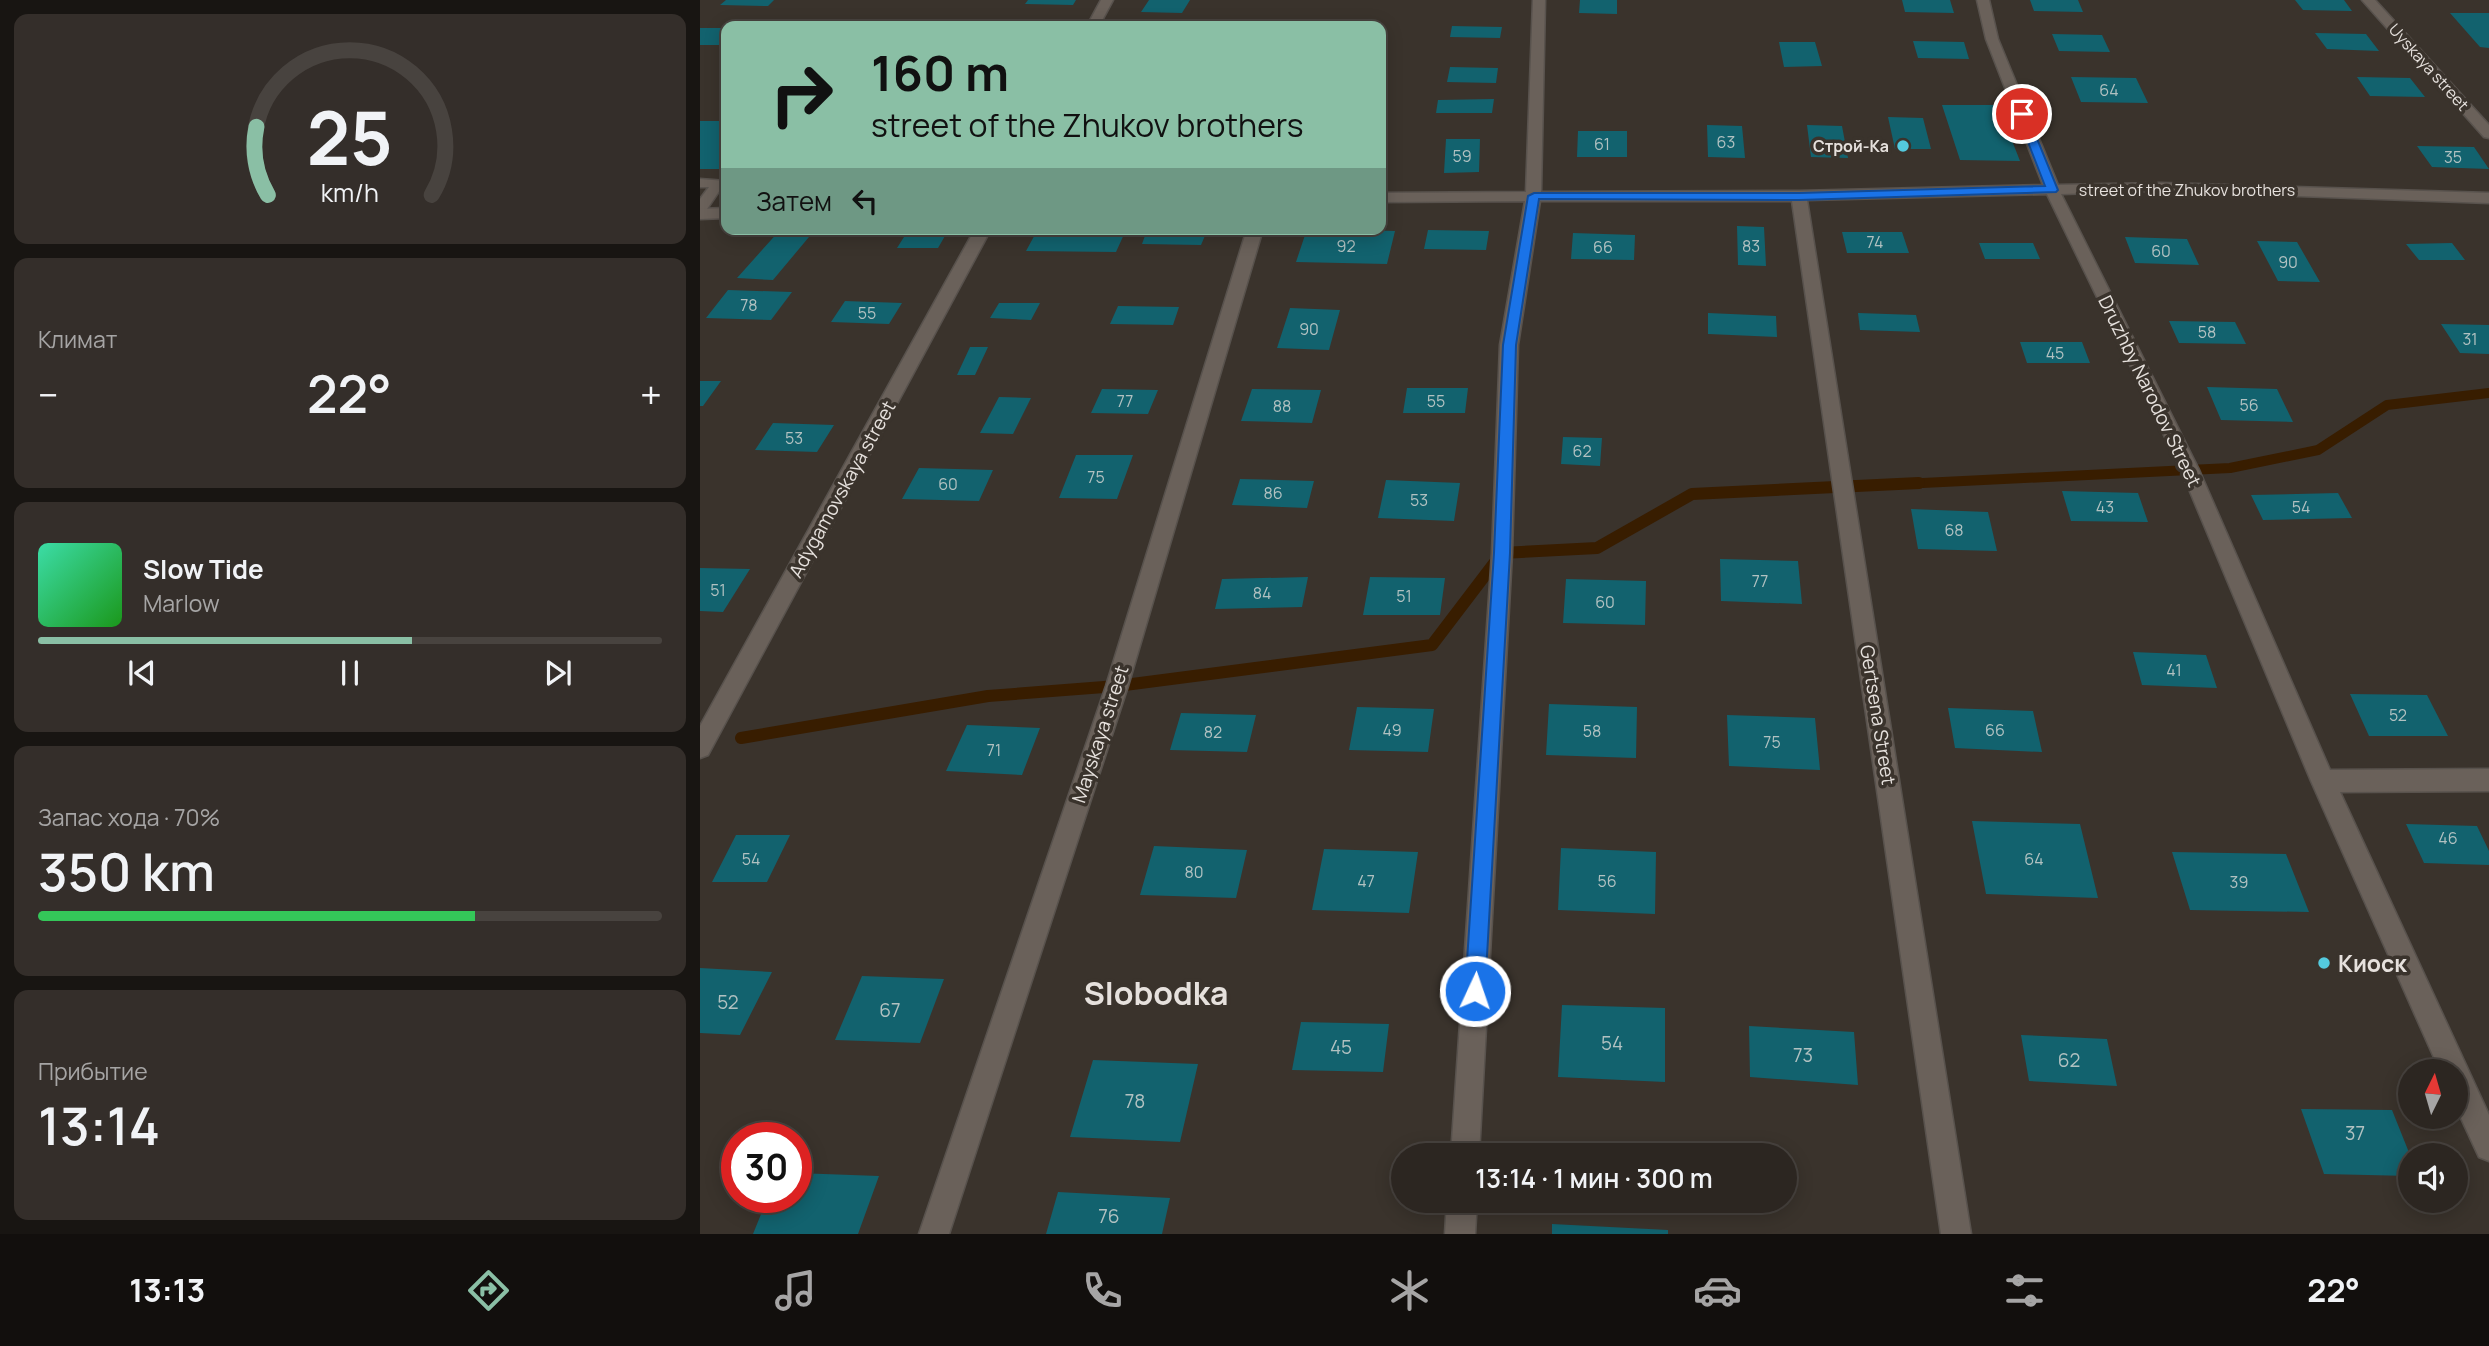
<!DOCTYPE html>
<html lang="ru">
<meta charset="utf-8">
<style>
:root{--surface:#2c2621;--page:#342e2a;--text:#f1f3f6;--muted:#a6a5a5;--line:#48433f;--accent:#8abfa5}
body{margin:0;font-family:Manrope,sans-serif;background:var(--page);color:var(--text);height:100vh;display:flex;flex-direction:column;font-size:26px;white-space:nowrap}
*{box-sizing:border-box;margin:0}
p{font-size:23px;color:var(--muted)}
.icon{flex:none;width:38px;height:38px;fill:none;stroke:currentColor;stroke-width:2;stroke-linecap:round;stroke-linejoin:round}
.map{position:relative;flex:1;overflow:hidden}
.drawer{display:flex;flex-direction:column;gap:14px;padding:14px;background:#181512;width:700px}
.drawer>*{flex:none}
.banner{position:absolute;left:21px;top:21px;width:665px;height:214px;border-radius:14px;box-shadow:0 4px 18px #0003,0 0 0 2px var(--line);background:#8abfa5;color:#111;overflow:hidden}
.needle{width:46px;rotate:5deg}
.buttons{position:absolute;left:1698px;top:1059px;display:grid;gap:14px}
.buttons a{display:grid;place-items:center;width:70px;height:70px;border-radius:50%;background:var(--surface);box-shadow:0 4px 18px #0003,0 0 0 2px var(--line);font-size:35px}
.speed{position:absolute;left:21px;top:1122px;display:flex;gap:14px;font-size:35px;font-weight:700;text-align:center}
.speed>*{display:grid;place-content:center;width:91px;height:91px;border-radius:50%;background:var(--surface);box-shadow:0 4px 18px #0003,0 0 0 2px var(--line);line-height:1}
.speed .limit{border:10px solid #d22;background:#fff;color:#111}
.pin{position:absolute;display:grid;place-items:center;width:60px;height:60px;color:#fff;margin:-30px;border:4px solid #fff;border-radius:50%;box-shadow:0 2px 7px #0007}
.me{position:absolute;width:77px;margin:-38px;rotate:3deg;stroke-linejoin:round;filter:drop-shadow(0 0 5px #0008)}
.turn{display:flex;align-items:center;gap:24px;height:147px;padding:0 35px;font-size:32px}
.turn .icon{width:91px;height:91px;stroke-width:2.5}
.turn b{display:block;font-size:49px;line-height:60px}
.then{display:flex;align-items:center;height:66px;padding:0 35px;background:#0003;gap:14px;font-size:26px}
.big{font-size:52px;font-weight:600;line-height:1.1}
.drawer .widget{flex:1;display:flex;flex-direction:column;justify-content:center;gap:10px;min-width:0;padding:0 24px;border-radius:14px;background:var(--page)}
.drawer .dial{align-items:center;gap:0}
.dial svg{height:182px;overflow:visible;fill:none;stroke:var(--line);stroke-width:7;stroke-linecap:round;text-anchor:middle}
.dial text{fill:var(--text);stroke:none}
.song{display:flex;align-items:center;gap:21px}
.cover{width:84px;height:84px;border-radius:10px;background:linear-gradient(135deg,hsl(160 70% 55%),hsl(120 70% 35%))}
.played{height:7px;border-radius:4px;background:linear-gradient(90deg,var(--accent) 60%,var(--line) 60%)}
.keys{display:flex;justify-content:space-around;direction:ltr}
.heat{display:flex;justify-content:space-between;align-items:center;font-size:38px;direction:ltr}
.charge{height:10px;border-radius:5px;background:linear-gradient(90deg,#34c759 70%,var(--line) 0)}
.trip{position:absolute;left:691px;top:1143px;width:406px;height:70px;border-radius:35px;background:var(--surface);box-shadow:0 4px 18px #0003,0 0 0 2px var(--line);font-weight:600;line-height:70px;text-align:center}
.tabs{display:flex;height:112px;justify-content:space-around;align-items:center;background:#120f0d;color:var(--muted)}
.tabs .icon{width:49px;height:49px}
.tabs .on{color:var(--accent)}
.tabs b{font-size:32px;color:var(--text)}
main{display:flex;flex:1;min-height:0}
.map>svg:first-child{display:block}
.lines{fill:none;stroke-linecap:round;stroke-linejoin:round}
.stream-far1{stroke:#381d00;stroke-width:10}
.stream{stroke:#381d00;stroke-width:12}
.building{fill:#12626e}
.lane-casing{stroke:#58524d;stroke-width:3}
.street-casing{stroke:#58524d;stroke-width:3}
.lane{fill:#6a615a;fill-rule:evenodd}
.street{fill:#6a615a;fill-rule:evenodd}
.route{fill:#1a73e8;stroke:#114b97;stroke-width:2}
.poi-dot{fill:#54cade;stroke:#3a332c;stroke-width:2.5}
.labels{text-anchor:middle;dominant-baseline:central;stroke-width:7;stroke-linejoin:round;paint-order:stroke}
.far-street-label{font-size:16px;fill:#e6e1dd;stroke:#3a332c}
.number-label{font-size:16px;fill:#b1c1c1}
.far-poi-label{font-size:16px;font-weight:bold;fill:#e6e1dd;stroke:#3a332c;text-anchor:end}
.street-label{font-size:19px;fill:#e6e1dd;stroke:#3a332c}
.near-number-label{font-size:19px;fill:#b1c1c1}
.near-poi-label{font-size:23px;font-weight:bold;fill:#e6e1dd;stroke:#3a332c;text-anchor:start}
.near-district-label{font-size:32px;font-weight:bold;fill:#e6e1dd;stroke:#3a332c}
</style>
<main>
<section class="drawer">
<div class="widget dial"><svg viewBox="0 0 100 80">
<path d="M14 69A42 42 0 1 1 86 69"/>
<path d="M14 69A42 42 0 0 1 9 39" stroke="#8abfa5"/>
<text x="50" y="56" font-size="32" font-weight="700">25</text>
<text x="50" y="72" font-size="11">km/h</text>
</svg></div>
<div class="widget"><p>Климат</p>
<div class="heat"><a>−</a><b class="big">22°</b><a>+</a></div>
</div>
<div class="widget">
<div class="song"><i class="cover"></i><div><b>Slow Tide</b><p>Marlow</p></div></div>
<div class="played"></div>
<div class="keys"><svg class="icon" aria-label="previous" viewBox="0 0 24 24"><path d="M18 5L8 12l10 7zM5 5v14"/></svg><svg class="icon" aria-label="pause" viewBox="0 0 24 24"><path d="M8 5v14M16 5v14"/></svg><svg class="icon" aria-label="next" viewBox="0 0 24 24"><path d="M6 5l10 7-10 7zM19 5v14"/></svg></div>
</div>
<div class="widget"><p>Запас хода · 70%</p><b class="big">350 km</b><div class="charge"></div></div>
<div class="widget"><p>Прибытие</p><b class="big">13:14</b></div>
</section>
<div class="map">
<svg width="1789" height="1234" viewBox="0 0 1789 1234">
<rect width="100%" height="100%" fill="#3a332c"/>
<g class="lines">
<path class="stream-far1" d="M1182 485 1530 468 1618 450 1687 405 1789 393"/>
<path class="stream" d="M41 738 288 696 417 686 732 645 802 553 897 548 992 494 1219 483"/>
</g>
<path class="building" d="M26 0H74L68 6 20 5Z
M328 0H376L373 5 325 4Z
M449 0H490L482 13 441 12Z
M880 0H917V14L879 13Z
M1202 0H1250L1254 13 1205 12Z
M1330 0H1378L1383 12 1334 11Z
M1595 0H1644L1652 11 1603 10Z
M1750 13H1789V48L1780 47Z
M752 26 802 27 800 38 750 37Z
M0 28H26V45H0Z
M1615 33 1666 34 1679 51 1627 49Z
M1352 34 1402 35 1410 52 1359 51Z
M1213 41 1264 42 1269 59 1218 58Z
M1079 42H1115L1122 66 1084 67Z
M750 67 798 68 796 83 747 82Z
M1371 77 1436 78 1448 103 1381 102Z
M1657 77 1710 78 1725 97 1670 96Z
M794 99 792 113H736L738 100Z
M1242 105H1298L1320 161 1260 160Z
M1188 117 1223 118 1231 149H1195Z
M0 121H26V165L23 169H0Z
M1007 125 1042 126 1045 158 1008 157Z
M1107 125 1142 126 1148 158 1111 157Z
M878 131H927V157H877Z
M746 139H780L779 172 744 173Z
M1717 146 1774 147 1789 169 1732 167Z
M1037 226 1064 227 1066 266 1038 265Z
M209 229H249L238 248H197Z
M338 229H390L426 230 416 252 326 251Z
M607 229H617L695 231 687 264 596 262Z
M80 230 114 231 73 280 37 278Z
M447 230 507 231 501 245 442 244Z
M728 230 789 231 786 250 724 249Z
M1142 232H1202L1209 253H1147Z
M873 233 935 235 934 260 871 259Z
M1425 237 1487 239 1499 265 1435 263Z
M1557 241 1597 242 1620 282 1578 281Z
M1279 243H1333L1340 259H1285Z
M1752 243 1765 260H1719L1706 244Z
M28 290 92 292 71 320 6 318Z
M145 301 202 303 189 324 131 322Z
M299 303H340L331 320 290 318Z
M418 306 479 307 473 325 410 324Z
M590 308 640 310 629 350 577 348Z
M1008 313 1076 316 1077 337 1008 334Z
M1158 313 1216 315 1220 332 1160 330Z
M1469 321 1535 322 1546 344 1479 343Z
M1741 324 1789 325V354L1760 353Z
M1320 342H1382L1390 363H1327Z
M270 347H288L275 375H257Z
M0 381H21L3 406H0Z
M1507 387 1577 389 1593 422 1521 420Z
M707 388H768L765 413H703Z
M402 389 458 390 448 414 391 413Z
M552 389 621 390 612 423 541 421Z
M299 397 331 398 313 434 280 433Z
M73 423 134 425 117 452 55 450Z
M863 437 902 438 900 466 861 464Z
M376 455H433L417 499 359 498Z
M219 468 293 470 279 501 202 499Z
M540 479 614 481 607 508 532 505Z
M686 480 760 483 754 521 678 518Z
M1362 491 1438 493 1448 522 1371 521Z
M1638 493 1652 518 1563 520 1551 495Z
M1211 509 1288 512 1297 551 1218 549Z
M1020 559 1098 561 1102 604 1021 601Z
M0 568 50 569 23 612 0 611Z
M608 577 602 607 515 609 522 579Z
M670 577 745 578 740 615H663Z
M866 579 946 581 945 625 863 623Z
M1433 652 1506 655 1517 688 1442 685Z
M1650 694 1727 695 1748 736H1669Z
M849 704 937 707 936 758 846 755Z
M657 707 734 709 728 752 649 750Z
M1248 708 1333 711 1342 752 1255 748Z
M481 713 556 715 547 752 470 750Z
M1027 715 1115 718 1120 770 1029 766Z
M267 725 340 728 322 775 246 771Z
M1272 821 1380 824 1398 898 1286 894Z
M1706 824 1777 826 1789 851V865L1724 863Z
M36 835H90L67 882H12Z
M454 846 547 850 536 898 440 895Z
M861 848 956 852 955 914 858 910Z
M624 849 718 852 709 913 612 910Z
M1472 852 1586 854 1609 912 1490 910Z
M0 968 72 972 40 1035 0 1033Z
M162 976 244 979 220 1043 135 1040Z
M862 1005 965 1008V1082L858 1077Z
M601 1022 689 1024 683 1072 592 1070Z
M1049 1026 1154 1032 1158 1085 1050 1077Z
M1321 1035 1407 1039 1417 1086 1329 1081Z
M393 1060 498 1064 480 1142 370 1137Z
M1601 1109 1692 1110 1710 1155V1176L1624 1174Z
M96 1173 179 1176 158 1234H53L68 1197H96Z
M358 1192 470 1198 462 1234H346Z
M852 1224 968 1230V1234H852Z"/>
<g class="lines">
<defs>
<path id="lane" d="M0 179 26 181 5 212 0 214V199L9 187H0Z"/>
<path id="street" d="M401 0H413L399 26H387Z
M833 0H845L841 192 1099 191 1343 185 1286 39 1277 0H1289L1298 39 1358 185 1461 183 1789 193V203L1461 191 1361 194 1499 470 1630 770 1789 769V791L1640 792 1789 1115V1161L1779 1157 1755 1105V1071H1740L1611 781 1481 470 1347 194 1107 200 1271 1234H1241L1092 201H840L818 345 812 553 779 1155H751L792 553 800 345 825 201 681 202V193L826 192Z
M1662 0H1675L1789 125V138L1784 137Z
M26 208V218L0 219V209Z
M275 229H291L8 755 0 758V726Z
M547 229H563L428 686 249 1234H219L406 686Z
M747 1200H777L775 1234H745Z"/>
</defs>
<use href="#lane" class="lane-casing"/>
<use href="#street" class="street-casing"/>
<use href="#lane" class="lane"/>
<use href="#street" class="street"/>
</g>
<path class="route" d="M1322 111 1327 114 1358 190 1356 192 1099 200 839 199 816 345 810 553 785 991 782 998 775 1001 768 998 765 991 794 553 803 345 828 196 834 193H1099L1345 186 1317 114Z"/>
<g class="poi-dot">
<circle cx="1203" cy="146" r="7"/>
<circle cx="1624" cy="963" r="7"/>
</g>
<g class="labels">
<g class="far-street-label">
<text transform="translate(1729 67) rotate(48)">Uyskaya street</text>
<text x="1487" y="190">street of the Zhukov brothers</text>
</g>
<g class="number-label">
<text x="1409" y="90">64</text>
<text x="1026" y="142">63</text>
<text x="902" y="144">61</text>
<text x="762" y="156">59</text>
<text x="1753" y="157">35</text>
<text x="1175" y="242">74</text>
<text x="646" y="246">92</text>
<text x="1051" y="246">83</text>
<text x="903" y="247">66</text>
<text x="1461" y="251">60</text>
<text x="1588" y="262">90</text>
<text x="49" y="305">78</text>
<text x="167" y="313">55</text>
<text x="609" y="329">90</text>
<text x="1507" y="332">58</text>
<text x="1770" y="339">31</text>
<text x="1355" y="353">45</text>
<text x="425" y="401">77</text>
<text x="736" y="401">55</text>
<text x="1549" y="405">56</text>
<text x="582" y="406">88</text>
<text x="94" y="438">53</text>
<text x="882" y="451">62</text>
<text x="396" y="477">75</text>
<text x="248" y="484">60</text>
<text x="573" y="493">86</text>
<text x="719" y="500">53</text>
<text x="1405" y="507">43</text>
<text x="1601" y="507">54</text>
<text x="1254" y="530">68</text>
<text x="1060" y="581">77</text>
<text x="18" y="590">51</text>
<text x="562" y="593">84</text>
<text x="704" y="596">51</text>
<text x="905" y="602">60</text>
<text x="1474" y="670">41</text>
<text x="1698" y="715">52</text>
<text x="692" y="730">49</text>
<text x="1295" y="730">66</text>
<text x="892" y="731">58</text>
<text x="513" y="732">82</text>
<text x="1072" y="742">75</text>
<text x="294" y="750">71</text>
<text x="1748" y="838">46</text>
<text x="51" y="859">54</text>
<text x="1334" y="859">64</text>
<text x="494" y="872">80</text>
<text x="666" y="881">47</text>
<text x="907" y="881">56</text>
<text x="1539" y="882">39</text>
</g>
<g class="far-poi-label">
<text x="1189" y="146">Строй-Ка</text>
</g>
<g class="street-label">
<text transform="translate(1450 391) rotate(64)">Druzhby Narodov Street</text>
<text transform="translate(142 489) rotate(-61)">Adygamovskaya street</text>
<text transform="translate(1178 715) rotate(81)">Gertsena Street</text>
<text transform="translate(400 734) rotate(-72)">Mayskaya street</text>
</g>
<g class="near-number-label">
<text x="28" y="1002">52</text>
<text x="190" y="1010">67</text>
<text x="912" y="1043">54</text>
<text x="641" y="1047">45</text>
<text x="1103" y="1055">73</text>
<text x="1369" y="1060">62</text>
<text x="435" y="1101">78</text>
<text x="1655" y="1133">37</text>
<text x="409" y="1216">76</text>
</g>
<g class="near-poi-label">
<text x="1638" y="963">Киоск</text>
</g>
<g class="near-district-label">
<text x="456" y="993">Slobodka</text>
</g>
</g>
</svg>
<div class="buttons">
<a><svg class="needle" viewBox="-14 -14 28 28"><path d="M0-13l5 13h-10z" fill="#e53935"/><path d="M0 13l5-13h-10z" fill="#a6a5a5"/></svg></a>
<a><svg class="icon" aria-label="sound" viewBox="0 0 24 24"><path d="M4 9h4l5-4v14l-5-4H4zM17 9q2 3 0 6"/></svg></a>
</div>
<div class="speed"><div class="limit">30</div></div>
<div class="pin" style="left:1322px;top:114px;background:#d93025"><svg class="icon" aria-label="arrive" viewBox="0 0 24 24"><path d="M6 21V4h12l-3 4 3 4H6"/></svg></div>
<svg class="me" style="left:775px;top:991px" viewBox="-20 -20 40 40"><circle r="17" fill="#1a73e8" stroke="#fff" stroke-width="3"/><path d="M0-11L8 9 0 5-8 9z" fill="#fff"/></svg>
<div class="trip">13:14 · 1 мин · 300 m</div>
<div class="banner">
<div class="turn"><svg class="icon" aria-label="right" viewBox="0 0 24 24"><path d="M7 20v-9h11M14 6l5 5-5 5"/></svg><div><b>160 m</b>street of the Zhukov brothers</div></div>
<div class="then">Затем<svg class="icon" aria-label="left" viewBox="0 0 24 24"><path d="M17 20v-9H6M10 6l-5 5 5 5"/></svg></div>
</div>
</div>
</main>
<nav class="tabs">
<b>13:13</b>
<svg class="icon on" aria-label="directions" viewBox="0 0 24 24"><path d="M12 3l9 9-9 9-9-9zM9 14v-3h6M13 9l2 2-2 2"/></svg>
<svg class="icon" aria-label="music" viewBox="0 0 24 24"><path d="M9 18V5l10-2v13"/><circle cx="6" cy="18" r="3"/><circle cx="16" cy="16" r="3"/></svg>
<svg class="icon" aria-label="phone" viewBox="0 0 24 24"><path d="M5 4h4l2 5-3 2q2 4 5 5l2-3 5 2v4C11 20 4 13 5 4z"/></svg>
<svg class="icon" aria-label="climate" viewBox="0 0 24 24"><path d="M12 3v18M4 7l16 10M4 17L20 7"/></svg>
<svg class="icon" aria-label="car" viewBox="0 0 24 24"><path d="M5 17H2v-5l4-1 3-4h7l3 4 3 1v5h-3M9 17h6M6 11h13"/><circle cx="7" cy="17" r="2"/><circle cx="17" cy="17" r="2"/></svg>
<svg class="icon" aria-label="filters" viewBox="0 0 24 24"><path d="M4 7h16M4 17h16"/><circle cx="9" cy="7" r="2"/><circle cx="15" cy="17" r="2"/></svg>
<b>22°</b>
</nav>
